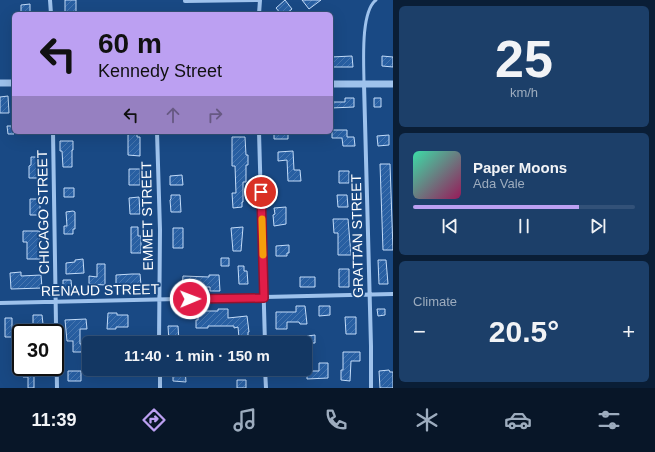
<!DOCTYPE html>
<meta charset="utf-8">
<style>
:root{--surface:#133763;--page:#1c3f69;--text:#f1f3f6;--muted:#9dacbe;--line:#325178;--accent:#bca0f2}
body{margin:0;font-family:Helvetica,sans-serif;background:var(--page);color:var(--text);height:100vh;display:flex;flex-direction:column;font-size:15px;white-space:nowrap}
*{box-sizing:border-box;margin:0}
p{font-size:13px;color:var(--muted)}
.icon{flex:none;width:22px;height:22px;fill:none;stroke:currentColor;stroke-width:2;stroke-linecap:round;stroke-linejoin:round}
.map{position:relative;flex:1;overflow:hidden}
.side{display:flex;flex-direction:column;gap:6px;padding:6px;background:#0a1e36;width:262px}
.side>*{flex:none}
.guide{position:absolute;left:12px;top:12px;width:321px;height:122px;border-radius:6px;box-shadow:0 4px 16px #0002,0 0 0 1px var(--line);background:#bca0f2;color:#111;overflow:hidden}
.speed{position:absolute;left:12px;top:324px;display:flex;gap:8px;font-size:20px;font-weight:700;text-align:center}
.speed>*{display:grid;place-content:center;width:52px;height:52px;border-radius:50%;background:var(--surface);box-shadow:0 4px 16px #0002,0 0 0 1px var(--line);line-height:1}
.speed .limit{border:2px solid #111;border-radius:6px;background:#fff;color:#111}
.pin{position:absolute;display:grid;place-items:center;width:34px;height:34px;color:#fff;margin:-17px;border:2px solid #fff;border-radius:50%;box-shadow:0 1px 4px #0007}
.me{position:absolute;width:44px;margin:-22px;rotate:89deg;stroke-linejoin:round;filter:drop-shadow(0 0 3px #0008)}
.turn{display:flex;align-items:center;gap:14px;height:84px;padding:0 20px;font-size:18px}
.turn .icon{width:52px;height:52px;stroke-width:2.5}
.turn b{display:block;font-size:28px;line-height:34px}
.lanes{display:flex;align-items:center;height:38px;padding:0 20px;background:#0003;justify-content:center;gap:20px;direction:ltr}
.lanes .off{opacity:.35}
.big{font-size:30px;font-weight:700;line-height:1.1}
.side .card{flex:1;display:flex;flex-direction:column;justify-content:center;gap:6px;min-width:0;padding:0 14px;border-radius:6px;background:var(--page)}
.side .dial{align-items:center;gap:0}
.dial b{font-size:52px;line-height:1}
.song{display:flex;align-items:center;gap:12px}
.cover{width:48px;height:48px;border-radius:6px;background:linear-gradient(135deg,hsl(160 70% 55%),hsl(330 70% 35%))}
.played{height:4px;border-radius:2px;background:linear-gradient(90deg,var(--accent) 75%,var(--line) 75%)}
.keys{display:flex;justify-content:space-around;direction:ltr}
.heat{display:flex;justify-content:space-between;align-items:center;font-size:22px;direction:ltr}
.trip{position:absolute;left:82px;top:336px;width:230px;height:40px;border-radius:6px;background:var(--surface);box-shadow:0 4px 16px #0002,0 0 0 1px var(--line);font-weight:700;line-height:40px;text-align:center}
.tabs{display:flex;height:64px;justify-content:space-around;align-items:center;background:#081628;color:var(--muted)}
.tabs .icon{width:28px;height:28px}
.tabs .current{color:var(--accent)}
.tabs b{font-size:18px;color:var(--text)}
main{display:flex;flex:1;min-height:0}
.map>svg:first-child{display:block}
.building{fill:url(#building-hatch);stroke:#c3dcf9}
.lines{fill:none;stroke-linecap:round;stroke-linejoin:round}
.service{stroke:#9ec2ec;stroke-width:3}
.minor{stroke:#9ec2ec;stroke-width:4}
.tertiary{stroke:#9ec2ec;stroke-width:7}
.route-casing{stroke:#92132f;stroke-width:10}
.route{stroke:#e11d48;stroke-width:7}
.slow{stroke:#f59e0b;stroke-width:7}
.labels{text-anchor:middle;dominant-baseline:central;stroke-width:4;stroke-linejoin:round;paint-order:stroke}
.street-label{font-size:14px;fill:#fff;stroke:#194984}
</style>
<main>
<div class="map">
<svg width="393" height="388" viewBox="0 0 393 388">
<defs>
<pattern id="building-hatch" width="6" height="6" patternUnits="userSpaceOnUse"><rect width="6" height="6" fill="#285fa2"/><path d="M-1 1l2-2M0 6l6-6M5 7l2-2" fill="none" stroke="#4877b0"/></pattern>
</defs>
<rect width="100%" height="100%" fill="#194984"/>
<path class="building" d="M65 0H76V14H65Z
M285 0 292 9 286 14H281L276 8Z
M302 0H321L309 9Z
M30 4V14H21V5Z
M352 56 353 67H331V57Z
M382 56 393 57V67L382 66Z
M8 96 9 113H0V97Z
M345 98H354V107L331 108V102H345Z
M374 98H381V107H374Z
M7 126H14V134H8Z
M332 130H347V137H354L355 146H343L342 138H332Z
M128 132H137V137H140V156L128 155Z
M274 132H288V139H274Z
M389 135V145L378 146 377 136Z
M232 137H245L246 155H248V165H246V182H243V202H242V207L233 208 232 193H236L235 166H232Z
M60 141H73V150H72V167H63L62 151H60Z
M293 151 294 170H300L301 181H288L287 160 278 161V152Z
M31 157H38V161H43V168H38V178H29V166L31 165Z
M380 164H390L393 250H383Z
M129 169H140V185H129Z
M339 171H349V183H339Z
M182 175 183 185H170V176Z
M64 188H74V197H64Z
M171 195H180L181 212H171L170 200 171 199Z
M337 195H347L348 207H338Z
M139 197 140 214H130L129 198Z
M30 199H40V215H30Z
M286 207V224L274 226 273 215 275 214 274 208Z
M73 211 75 212V229H73V234H64V226H67L66 212Z
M333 219H348L351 255H338V233H334Z
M131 227H138V236H141V253H131Z
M243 227 241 251H233L231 228Z
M173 228H183V248H173Z
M23 231H40V259H27V242H23Z
M289 245V253H287V256H276V246Z
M221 258H229V266H221Z
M83 259 84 273 66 274V263L75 262V260Z
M378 260H386L388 284H379Z
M97 264H105V285L89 284V276L97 277Z
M238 266H244V271H247L248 284H239Z
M339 269H349V287H339Z
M21 272V276L41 275 42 288 11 289 10 273Z
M132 274H140L141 285H116V275Z
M209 275H219L220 291H210V287H182L183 276 209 277Z
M300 277H315V287H300Z
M63 280H71L72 291H63Z
M296 306H305L307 324H300L299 322H287V329H276V312H296Z
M319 306H330V315L319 316Z
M218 309H228V318L247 316 249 332H248V337L239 338 238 327 234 328V326H208V328H196V320H198V311H218Z
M377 309H385V315L378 316Z
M108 313H117V315H128V327H116V329H107Z
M33 315H42L43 324H33Z
M345 317H356V334H346Z
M5 318H12V337H5Z
M86 319 87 329H80V344H87V352H73V341H67L65 320Z
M168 326H178L179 341 169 342Z
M315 335V343H308L307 336Z
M136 336H147L148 343H137Z
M343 352H360V361H351L350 381 341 380V370H343Z
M319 363H328V378L307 379V371H319Z
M23 367H34V388H28V377H23Z
M173 369H185L186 382 173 381Z
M285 369H295V376H285Z
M389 370 390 372H393V388H380L379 371Z
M68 371H81V381H68Z
M237 380H246V388H237Z"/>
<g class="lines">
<path class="service" d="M364 84C364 65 360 12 376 0"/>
<path class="minor" d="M50 0 51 14
M185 1 260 0
M259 14 260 0
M364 84 371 346V388
M53 132 57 388
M157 132 160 230 159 343
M259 132 265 343
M0 303 393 294
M160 369V388
M265 369 266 388"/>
<path class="tertiary" d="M0 83H14
M331 84H393"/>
</g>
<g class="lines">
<defs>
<path id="route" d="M190 299 264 298 261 192"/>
</defs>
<use href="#route" class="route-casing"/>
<use href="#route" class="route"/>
<path class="slow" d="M262 219 263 255"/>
</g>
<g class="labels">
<g class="street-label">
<text transform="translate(43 212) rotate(-91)">CHICAGO STREET</text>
<text transform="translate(147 216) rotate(-91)">EMMET STREET</text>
<text transform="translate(357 236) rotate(-91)">GRATTAN STREET</text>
<text transform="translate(100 290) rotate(-1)">RENAUD STREET</text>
</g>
</g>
</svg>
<div class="speed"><div class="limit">30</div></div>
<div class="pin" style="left:261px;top:192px;background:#d93025"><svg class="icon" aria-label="arrive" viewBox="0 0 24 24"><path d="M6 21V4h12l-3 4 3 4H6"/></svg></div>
<svg class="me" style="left:190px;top:299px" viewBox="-20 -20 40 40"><circle r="17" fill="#e11d48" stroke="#fff" stroke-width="3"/><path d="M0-11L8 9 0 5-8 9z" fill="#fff"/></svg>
<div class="trip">11:40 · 1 min · 150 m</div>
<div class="guide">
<div class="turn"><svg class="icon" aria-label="left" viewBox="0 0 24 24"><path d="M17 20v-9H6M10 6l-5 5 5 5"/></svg><div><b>60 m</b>Kennedy Street</div></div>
<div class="lanes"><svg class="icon" aria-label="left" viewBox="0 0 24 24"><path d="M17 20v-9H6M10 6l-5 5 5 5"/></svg><svg class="icon off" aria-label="ahead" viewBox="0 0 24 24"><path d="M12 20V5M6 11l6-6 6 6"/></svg><svg class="icon off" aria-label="right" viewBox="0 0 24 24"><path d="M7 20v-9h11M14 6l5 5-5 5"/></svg></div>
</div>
</div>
<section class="side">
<div class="card dial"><b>25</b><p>km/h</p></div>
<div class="card">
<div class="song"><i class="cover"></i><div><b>Paper Moons</b><p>Ada Vale</p></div></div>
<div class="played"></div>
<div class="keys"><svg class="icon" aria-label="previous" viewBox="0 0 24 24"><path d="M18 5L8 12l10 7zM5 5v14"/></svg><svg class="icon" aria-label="pause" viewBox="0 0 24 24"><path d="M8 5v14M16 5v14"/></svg><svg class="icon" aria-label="next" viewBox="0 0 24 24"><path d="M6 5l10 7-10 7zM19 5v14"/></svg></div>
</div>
<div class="card"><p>Climate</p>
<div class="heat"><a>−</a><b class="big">20.5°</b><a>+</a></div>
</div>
</section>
</main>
<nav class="tabs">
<b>11:39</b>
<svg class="icon current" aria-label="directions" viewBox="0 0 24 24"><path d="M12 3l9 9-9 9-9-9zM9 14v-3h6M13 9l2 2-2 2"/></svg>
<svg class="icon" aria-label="music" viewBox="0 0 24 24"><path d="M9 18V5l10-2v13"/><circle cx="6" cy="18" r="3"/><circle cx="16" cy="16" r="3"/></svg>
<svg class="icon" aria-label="phone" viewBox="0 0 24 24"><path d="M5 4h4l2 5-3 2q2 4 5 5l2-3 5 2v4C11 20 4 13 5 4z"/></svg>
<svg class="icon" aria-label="climate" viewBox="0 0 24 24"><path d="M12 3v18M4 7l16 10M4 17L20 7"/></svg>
<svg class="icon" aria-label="car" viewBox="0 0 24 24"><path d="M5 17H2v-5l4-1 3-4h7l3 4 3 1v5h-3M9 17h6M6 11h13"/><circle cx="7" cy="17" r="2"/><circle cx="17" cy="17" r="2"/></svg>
<svg class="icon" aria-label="filters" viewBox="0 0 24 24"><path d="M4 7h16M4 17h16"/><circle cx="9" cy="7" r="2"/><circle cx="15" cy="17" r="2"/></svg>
</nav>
